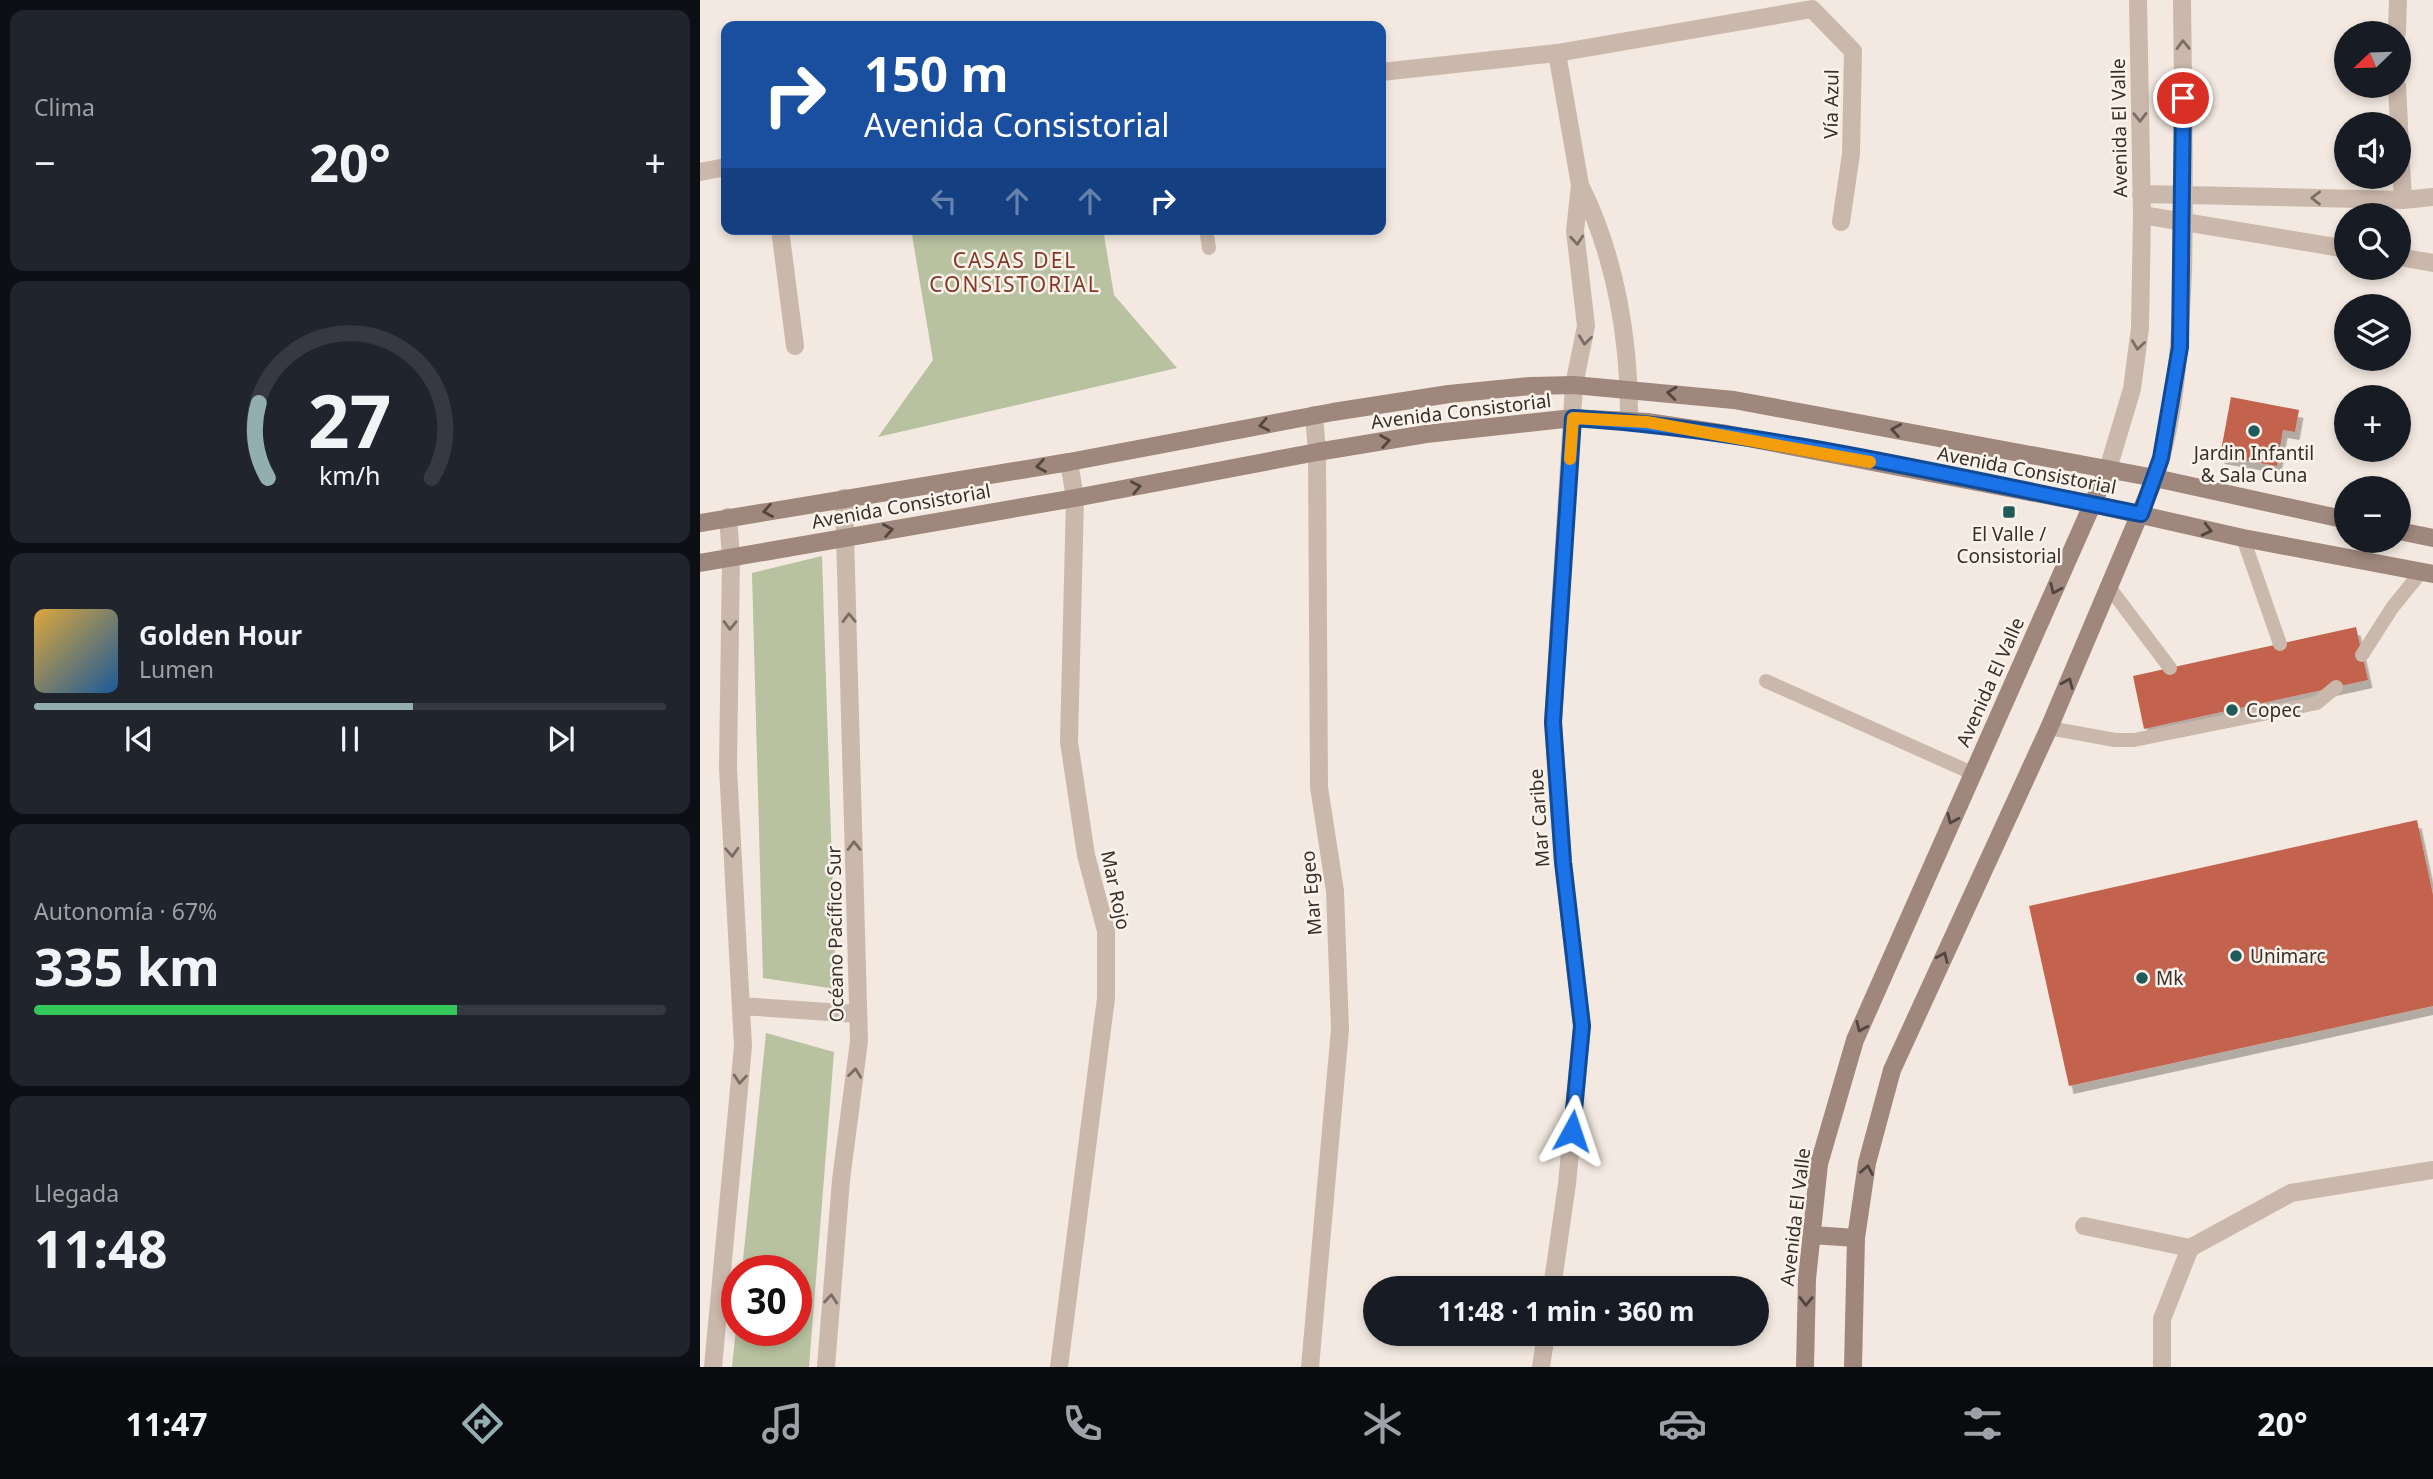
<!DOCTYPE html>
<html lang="es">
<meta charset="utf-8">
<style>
:root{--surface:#171b24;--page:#20242c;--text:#f1f3f6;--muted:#9ea1a6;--line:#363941;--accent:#93aeb0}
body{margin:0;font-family:"Noto Sans",sans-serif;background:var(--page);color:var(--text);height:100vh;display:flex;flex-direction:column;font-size:26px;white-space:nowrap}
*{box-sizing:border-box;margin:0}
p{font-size:23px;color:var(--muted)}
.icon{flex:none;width:38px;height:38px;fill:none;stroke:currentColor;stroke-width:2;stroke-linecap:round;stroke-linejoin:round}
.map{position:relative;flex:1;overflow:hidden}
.panel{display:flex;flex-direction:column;gap:10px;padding:10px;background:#0d0f14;width:700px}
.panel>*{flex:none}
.banner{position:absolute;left:21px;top:21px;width:665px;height:214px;border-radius:14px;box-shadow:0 4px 10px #0003;background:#1a4fa0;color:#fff;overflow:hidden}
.needle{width:46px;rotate:247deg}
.controls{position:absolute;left:1634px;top:21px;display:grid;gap:14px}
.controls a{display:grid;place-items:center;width:77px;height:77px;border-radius:50%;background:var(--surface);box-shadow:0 4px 10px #0003;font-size:35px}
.speed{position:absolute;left:21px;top:1255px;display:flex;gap:14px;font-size:35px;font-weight:700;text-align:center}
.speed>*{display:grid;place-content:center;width:91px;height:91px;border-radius:50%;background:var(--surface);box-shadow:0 4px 10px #0003;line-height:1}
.speed .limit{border:10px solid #d22;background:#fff;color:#111}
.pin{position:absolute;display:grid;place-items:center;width:60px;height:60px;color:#fff;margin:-30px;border:4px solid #fff;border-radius:50%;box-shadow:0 2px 7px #0007}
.me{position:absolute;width:77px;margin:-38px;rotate:5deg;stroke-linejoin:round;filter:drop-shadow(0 0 5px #0008)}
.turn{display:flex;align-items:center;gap:24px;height:147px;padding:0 28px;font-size:32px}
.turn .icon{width:91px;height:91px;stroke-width:2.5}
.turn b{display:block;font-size:49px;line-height:60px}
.lanes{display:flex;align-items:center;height:66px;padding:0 28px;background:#0003;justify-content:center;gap:35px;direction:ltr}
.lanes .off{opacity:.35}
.big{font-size:52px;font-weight:700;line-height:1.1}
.panel .widget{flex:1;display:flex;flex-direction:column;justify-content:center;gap:10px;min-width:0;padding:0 24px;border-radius:14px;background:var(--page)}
.panel .dial{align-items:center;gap:0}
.dial svg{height:182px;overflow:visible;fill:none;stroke:var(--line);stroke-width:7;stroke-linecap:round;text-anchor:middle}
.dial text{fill:var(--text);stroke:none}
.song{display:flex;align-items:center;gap:21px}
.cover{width:84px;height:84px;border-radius:10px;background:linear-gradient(135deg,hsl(40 70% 55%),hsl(210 70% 35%))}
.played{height:7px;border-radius:4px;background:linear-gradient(90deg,var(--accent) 60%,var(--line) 60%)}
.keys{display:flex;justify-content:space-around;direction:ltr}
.heat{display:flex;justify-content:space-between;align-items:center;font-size:38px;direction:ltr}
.charge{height:10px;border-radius:5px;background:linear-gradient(90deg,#34c759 67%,var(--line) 0)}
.trip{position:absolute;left:663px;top:1276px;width:406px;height:70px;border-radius:35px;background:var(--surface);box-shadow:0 4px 10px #0003;font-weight:700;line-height:70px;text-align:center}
.tab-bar{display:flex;height:112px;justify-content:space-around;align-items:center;background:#090b0e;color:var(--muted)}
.tab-bar .icon{width:49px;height:49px}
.tab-bar .on{color:var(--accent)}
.tab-bar b{font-size:32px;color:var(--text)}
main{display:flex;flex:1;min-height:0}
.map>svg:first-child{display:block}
.green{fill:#b8c2a0}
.building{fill:#c3634e;filter:url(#shadow)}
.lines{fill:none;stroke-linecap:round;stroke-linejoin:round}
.lane{stroke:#cbb8ac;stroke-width:14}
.street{stroke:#cbb8ac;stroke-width:18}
.secondary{stroke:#9f877d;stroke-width:18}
.oneway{stroke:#7b6c64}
.oneway2{stroke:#52443f}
.route-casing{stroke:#114b97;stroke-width:18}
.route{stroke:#1a73e8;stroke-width:12}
.slow{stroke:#f59e0b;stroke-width:12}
.poi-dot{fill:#215a5a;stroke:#faf3ec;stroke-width:2.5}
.labels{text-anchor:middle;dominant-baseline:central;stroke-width:5;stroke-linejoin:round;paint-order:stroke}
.street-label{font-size:19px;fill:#392e2a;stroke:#faf3ec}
.poi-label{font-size:19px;fill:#392e2a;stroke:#faf3ec;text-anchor:start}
.neighbourhood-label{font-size:21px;letter-spacing:2px;fill:#863625;stroke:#faf3ec}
</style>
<main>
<section class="panel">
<div class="widget"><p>Clima</p>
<div class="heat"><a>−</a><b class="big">20°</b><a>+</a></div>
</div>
<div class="widget dial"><svg viewBox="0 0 100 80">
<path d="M14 69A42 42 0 1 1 86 69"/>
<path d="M14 69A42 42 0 0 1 10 36" stroke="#93aeb0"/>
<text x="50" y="56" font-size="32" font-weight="700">27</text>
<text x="50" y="72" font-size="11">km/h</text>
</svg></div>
<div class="widget">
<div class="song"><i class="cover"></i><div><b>Golden Hour</b><p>Lumen</p></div></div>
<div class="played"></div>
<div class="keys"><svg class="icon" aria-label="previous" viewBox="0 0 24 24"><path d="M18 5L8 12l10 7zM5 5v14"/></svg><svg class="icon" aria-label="pause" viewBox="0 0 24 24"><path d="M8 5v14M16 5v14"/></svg><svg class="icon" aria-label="next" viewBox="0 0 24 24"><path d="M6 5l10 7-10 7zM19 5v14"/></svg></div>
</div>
<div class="widget"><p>Autonomía · 67%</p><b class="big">335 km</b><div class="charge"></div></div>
<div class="widget"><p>Llegada</p><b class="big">11:48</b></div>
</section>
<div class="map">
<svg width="1733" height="1367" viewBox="0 0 1733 1367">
<defs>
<filter id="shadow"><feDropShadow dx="4.5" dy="8" stdDeviation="0" flood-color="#0004"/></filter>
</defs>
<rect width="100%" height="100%" fill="#f3e9e0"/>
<path class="green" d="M211 229H403L414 295 477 368 178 437 233 360Z
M122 556V557L136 989 63 978 52 573Z
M66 1033 134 1052 109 1367H32L37 1317V1330H96V1270H42Z"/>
<path class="building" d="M1531 397 1599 410 1595 432 1583 430 1577 466 1520 456Z
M1656 627 1668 680 1444 729 1433 676Z
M1717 820 1733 895V1006L1369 1086 1329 906Z"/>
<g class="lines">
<path class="lane" d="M506 229 509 248
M1543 538 1580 644
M1409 587 1470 668
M1662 655 1692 608 1721 572
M1066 681 1272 773
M1349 728 1415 740H1434L1617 703 1636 687"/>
<path class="street" d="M1697 33 1698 0
M857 53 1112 9 1153 51 1151 154 1141 222
M681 72 857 53 880 185 875 231 886 326 874 385 853 722 863 862 882 1026 867 1184 852 1288
M1697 86 1699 124
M1699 128 1703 200
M0 172 26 167
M880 185C916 257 930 342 929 422
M1441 194 1703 200 1733 197
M1442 215 1647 249
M80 229 95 346
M1699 257 1733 263
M1408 469 1432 389 1440 328 1442 215 1438 0
M1455 478C1477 413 1480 340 1483 272 1485 181 1483 91 1482 0
M41 1006 158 1014
M1384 1226 1490 1248 1591 1193 1733 1170
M13 1367 43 1046 28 768 31 557 28 517
M126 1367 141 1180 159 1041 144 498
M359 1367 406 998V931L386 855 369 742 375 498 369 462
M610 1367 640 1029 635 891 619 787 617 452 614 415
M841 1367 846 1334
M1462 1367V1319L1490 1248"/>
<path class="secondary" d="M0 523 369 462 633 412 749 394 830 386 874 385 1034 400 1455 478 1647 520
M1699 531 1733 538
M0 563 375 498 617 452 726 434 873 418 947 422 1027 434 1393 504 1543 538 1733 574
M1112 1235 1156 1238
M1105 1367 1107 1279 1119 1164 1155 1040 1408 469
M1153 1367 1156 1238 1167 1163 1192 1070 1349 728 1455 478"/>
</g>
<defs><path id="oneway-chevron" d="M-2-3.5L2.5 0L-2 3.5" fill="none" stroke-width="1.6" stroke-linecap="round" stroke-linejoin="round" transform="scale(1.75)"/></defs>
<g class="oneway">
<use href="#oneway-chevron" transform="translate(1483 45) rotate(-91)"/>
<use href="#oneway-chevron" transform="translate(1440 117) rotate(89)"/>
<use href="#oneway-chevron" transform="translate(1616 198) rotate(-179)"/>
<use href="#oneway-chevron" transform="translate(877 240) rotate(85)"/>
<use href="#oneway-chevron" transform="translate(885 340) rotate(97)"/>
<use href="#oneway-chevron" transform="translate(1438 345) rotate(98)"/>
<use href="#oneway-chevron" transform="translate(149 618) rotate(-91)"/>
<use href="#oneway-chevron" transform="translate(30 625) rotate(91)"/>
<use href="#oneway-chevron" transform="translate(154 846) rotate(-91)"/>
<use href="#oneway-chevron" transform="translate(32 852) rotate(87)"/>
<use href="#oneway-chevron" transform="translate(155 1073) rotate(-83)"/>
<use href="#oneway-chevron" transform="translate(40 1079) rotate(95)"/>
<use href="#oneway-chevron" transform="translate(131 1299) rotate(-85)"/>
</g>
<g class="oneway2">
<use href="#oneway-chevron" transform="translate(972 393) rotate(-174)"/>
<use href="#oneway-chevron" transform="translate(564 425) rotate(169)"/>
<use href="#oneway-chevron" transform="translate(1196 430) rotate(-170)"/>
<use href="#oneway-chevron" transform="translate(685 441) rotate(-9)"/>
<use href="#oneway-chevron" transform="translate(341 466) rotate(171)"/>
<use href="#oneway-chevron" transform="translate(436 487) rotate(-11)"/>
<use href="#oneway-chevron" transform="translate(68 511) rotate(170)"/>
<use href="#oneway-chevron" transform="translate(188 530) rotate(-10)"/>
<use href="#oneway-chevron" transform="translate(1507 530) rotate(14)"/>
<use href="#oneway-chevron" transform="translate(1355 589) rotate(114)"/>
<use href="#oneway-chevron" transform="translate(1368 683) rotate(-67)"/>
<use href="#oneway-chevron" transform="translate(1252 819) rotate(114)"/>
<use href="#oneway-chevron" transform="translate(1243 957) rotate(-66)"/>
<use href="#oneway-chevron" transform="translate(1161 1027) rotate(114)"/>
<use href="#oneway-chevron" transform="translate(1167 1170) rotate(-80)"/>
<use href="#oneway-chevron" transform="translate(1106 1301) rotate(91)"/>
</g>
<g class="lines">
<defs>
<path id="route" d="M872 1131 882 1026 863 862 853 722 873 418C1061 430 1255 477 1441 514L1461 458 1480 347 1483 98"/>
</defs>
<use href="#route" class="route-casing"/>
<use href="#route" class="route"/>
<path class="slow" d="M870 459 873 418 947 422 1170 462"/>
</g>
<g class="poi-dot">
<circle cx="1554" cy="431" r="7"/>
<rect x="1302" y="505" width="14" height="14" rx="3.5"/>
<circle cx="1532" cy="710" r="7"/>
<circle cx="1536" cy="956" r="7"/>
<circle cx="1442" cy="978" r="7"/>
</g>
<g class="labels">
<g class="street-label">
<text transform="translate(1131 104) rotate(-89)">Vía Azul</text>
<text transform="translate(1419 128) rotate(-91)">Avenida El Valle</text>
<text transform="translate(761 411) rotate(-7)">Avenida Consistorial</text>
<text transform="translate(1327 470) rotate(11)">Avenida Consistorial</text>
<text transform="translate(201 506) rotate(-10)">Avenida Consistorial</text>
<text transform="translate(1290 682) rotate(-66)">Avenida El Valle</text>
<text transform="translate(839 818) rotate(-94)">Mar Caribe</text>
<text transform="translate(416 890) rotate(78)">Mar Rojo</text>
<text transform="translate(611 893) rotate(-95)">Mar Egeo</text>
<text transform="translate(135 934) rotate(-91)">Océano Pacífico Sur</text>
<text transform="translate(1095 1217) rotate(-83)">Avenida El Valle</text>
</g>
<g class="poi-label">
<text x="1554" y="453" text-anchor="middle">Jardin Infantil<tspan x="1554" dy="22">&amp; Sala Cuna</tspan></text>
<text x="1309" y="534" text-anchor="middle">El Valle /<tspan x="1309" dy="22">Consistorial</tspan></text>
<text x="1546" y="710">Copec</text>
<text x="1550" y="956">Unimarc</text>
<text x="1456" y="978">Mk</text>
</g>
<g class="neighbourhood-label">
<text x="315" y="260">CASAS DEL<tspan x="315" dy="24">CONSISTORIAL</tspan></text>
</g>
</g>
</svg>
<div class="controls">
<a><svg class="needle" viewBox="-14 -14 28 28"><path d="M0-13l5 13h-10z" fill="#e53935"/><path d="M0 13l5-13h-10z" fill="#9ea1a6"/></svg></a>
<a><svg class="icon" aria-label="sound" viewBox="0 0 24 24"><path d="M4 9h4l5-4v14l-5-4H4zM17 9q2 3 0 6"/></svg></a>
<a><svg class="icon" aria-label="search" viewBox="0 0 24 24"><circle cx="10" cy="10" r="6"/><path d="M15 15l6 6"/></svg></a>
<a><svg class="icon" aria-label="layers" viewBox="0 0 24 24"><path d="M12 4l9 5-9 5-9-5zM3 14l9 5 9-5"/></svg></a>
<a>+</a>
<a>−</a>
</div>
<div class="speed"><div class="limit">30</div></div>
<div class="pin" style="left:1483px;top:98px;background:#d93025"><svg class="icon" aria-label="arrive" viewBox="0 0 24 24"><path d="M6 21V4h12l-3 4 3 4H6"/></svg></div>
<svg class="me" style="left:872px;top:1131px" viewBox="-20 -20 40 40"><path d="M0-17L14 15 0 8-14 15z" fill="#1a73e8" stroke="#fff" stroke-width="4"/></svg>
<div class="trip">11:48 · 1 min · 360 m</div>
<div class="banner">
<div class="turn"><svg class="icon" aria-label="right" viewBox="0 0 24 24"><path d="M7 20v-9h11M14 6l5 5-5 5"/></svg><div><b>150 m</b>Avenida Consistorial</div></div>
<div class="lanes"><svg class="icon off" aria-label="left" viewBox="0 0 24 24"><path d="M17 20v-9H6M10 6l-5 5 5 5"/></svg><svg class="icon off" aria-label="ahead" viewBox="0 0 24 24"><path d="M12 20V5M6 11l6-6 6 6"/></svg><svg class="icon off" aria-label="ahead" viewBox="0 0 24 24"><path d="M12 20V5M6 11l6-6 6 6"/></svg><svg class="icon" aria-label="right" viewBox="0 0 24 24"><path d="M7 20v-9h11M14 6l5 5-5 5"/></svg></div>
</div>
</div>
</main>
<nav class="tab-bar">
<b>11:47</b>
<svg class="icon on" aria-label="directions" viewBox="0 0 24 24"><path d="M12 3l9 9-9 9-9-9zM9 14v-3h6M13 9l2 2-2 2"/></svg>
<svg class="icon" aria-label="music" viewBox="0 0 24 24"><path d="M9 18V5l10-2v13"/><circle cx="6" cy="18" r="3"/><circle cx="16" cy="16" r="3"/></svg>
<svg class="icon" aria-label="phone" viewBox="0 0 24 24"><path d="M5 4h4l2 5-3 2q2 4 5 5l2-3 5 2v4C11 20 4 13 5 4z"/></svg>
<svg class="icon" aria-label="climate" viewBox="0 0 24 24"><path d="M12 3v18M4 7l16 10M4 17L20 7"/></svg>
<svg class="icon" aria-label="car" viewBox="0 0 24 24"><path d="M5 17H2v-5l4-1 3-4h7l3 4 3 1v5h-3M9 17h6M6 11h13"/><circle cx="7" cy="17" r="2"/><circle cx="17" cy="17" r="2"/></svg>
<svg class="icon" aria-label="filters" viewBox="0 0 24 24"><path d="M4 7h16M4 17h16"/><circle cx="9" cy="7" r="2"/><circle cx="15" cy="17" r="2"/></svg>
<b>20°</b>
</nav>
